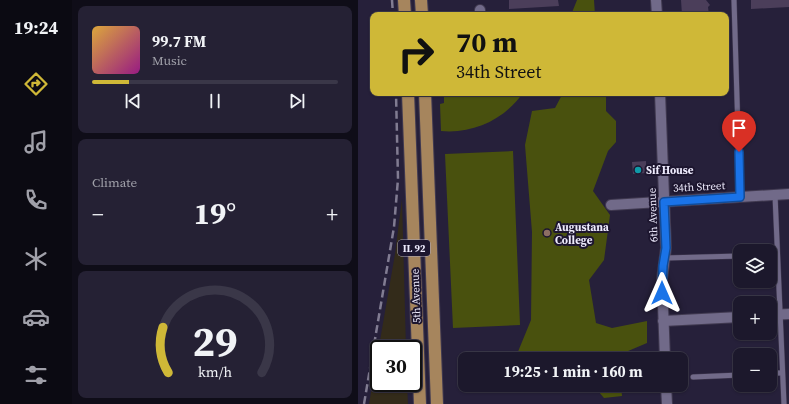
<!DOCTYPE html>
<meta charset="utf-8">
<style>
:root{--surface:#1c182c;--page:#252134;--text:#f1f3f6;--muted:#a0a0a9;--line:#3a3748;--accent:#cfb837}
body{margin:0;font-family:"Source Serif 4",serif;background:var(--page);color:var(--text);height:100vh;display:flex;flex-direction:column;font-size:15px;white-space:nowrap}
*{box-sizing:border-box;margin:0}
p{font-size:13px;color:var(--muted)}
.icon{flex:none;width:22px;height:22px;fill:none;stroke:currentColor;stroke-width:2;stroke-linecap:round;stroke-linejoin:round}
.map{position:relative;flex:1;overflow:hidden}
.details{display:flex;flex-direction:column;gap:6px;padding:6px;background:#0f0d18;width:286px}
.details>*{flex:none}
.guide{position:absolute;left:12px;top:12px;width:359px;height:84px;border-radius:8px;box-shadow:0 1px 3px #0004,0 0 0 1px var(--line);background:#cfb837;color:#111;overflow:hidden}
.controls{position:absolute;left:375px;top:244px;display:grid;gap:8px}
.controls a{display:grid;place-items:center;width:44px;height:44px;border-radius:8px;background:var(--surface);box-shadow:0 1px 3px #0004,0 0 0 1px var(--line);font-size:20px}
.speed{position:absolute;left:12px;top:340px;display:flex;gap:8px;font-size:20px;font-weight:700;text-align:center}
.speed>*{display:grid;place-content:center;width:52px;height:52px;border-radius:50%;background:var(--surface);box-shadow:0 1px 3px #0004,0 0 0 1px var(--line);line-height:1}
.speed .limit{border:2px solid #111;border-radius:6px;background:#fff;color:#111}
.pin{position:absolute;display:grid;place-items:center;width:34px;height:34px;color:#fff;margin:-41px -17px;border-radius:50% 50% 50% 0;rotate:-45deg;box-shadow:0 0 4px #0007}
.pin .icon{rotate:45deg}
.me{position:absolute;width:44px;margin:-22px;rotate:0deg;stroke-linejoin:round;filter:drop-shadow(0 0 3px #0008)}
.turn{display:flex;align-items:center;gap:14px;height:84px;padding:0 20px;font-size:18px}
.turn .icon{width:52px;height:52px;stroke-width:2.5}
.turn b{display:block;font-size:28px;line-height:34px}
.big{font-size:30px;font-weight:700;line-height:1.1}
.details .tile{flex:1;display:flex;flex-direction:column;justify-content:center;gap:6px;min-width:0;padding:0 14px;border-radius:8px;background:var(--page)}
.details .dial{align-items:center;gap:0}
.dial svg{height:104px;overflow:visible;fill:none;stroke:var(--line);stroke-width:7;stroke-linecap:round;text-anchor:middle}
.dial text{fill:var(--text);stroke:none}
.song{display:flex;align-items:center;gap:12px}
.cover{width:48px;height:48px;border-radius:6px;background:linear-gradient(135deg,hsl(40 70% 55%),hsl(310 70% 35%))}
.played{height:4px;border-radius:2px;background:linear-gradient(90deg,var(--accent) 15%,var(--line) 15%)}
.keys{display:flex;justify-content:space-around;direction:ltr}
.heat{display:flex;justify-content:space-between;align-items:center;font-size:22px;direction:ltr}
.trip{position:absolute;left:100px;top:352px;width:230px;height:40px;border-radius:8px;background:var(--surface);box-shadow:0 1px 3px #0004,0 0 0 1px var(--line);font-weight:700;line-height:40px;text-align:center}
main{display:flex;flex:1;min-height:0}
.tab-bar{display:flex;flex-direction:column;width:72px;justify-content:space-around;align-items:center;background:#0b0a12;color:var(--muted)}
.tab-bar .icon{width:28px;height:28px}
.tab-bar .current{color:var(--accent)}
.tab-bar b{font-size:18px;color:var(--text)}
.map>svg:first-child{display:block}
.commercial{fill:#332b1a}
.green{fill:#49510e}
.building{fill:#4b3e5a}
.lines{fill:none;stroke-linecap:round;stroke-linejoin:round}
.service-casing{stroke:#413a51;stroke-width:6}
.minor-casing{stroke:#413a51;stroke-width:12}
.primary-casing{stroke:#413a51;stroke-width:14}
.service{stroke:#716a89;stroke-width:5}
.minor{stroke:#716a89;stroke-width:10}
.primary{stroke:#a6855d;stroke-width:12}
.rail{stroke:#817c92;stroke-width:2.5;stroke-dasharray:8 4;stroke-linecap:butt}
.route-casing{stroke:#114b97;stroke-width:10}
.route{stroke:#1a73e8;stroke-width:7}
.culture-dot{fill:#0f9aa8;stroke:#1d162f;stroke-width:1.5}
.education-dot{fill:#8d6e63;stroke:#1d162f;stroke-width:1.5}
.labels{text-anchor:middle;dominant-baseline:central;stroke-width:4;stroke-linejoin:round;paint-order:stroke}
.shield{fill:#1d162f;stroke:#afabbf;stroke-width:1}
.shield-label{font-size:10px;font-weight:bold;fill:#eeebfd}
.poi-label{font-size:11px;font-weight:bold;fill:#eeebfd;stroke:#1d162f;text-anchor:start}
.street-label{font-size:11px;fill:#eeebfd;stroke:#1d162f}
</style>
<main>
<nav class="tab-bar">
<b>19:24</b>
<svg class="icon current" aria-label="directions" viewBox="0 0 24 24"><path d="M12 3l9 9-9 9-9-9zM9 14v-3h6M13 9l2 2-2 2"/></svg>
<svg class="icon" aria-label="music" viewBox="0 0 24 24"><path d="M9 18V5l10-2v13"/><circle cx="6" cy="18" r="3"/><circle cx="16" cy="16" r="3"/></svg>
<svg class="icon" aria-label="phone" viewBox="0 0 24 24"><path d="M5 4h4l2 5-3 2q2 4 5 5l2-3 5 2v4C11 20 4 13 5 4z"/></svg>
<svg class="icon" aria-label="climate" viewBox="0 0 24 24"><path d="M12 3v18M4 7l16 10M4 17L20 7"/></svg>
<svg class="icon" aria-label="car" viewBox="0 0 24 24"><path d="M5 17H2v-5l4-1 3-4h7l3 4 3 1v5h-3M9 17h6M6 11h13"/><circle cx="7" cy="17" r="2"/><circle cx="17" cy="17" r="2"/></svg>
<svg class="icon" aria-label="filters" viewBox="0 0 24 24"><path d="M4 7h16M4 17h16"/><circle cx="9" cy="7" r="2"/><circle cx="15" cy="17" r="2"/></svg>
</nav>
<section class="details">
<div class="tile">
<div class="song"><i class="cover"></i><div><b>99.7 FM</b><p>Music</p></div></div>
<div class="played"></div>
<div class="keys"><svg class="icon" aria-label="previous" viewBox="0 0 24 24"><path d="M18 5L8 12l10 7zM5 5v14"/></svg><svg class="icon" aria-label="pause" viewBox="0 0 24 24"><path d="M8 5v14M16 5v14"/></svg><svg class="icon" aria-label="next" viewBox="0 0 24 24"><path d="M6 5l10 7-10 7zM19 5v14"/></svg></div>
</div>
<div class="tile"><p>Climate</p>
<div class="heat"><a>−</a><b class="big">19°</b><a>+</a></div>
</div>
<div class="tile dial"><svg viewBox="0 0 100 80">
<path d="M14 69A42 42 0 1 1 86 69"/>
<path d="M14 69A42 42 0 0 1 10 34" stroke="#cfb837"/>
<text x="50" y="56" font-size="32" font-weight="700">29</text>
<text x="50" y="72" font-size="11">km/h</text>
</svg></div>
</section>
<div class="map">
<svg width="431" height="404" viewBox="0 0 431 404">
<rect width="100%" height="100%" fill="#26203a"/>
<path class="commercial" d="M44 199 48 349H21V383H49L50 404H11L37 254Z"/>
<path class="green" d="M219 0H236L237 15H213Z
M86 93H165C146 120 115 134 83 131L82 104 86 103Z
M205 93H248V111L258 121V142L250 151 235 191 252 215 246 260 231 280 238 323 254 328 289 321V343L263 354V359H157L173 320 174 232 167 145 174 111 197 108Z
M155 151 162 325 95 328 87 154Z
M235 385H263L264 396 246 398Z"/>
<path class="building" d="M151 0H200L201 6 151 9Z
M323 0H348L352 5 350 7 351 15H324Z
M393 0H431V7L393 9Z
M288 161V173L275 174 274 162Z"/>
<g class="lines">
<defs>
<path id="service" d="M376 0 382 197
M417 195 426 404
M412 255H419
M307 258 382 256
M412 373H424
M335 377 382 375"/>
<path id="minor" d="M298 0 299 15
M122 15V10
M302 93 308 248 304 279 307 359
M253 205 431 194
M412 315 431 314
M305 321 382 317
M308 385 309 404"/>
<path id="primary" d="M46 0 47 15
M63 0 64 15
M50 93 62 404
M67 93 79 404"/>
</defs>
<use href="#service" class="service-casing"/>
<use href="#minor" class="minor-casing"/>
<use href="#primary" class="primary-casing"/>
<use href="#service" class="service"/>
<use href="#minor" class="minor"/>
<use href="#primary" class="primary"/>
<path class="rail" d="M34 0 35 15
M6 404 36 227 40 179 38 93"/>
</g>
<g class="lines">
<defs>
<path id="route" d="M304 293 305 266 308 248 306 202 382 197 381 152"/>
</defs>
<use href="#route" class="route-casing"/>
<use href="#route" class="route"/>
</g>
<circle class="culture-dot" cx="280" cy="170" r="4"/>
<circle class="education-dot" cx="189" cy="233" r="4"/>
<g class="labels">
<rect class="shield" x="40" y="240" width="32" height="16" rx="3"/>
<g class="shield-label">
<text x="56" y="248">IL 92</text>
</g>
<g class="poi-label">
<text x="288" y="170">Sif House</text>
<text x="197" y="227">Augustana<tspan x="197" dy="13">College</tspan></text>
</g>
<g class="street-label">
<text transform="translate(341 187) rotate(-3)">34th Street</text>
<text transform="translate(295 215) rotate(-92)">6th Avenue</text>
<text transform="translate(58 296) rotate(-92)">5th Avenue</text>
</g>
</g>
</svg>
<div class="controls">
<a><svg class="icon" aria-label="layers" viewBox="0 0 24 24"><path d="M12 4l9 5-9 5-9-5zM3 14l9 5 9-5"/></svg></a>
<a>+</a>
<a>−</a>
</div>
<div class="speed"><div class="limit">30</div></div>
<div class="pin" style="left:381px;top:152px;background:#d93025"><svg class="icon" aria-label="arrive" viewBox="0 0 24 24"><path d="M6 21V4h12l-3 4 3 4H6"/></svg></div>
<svg class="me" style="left:304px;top:293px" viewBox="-20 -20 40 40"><path d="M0-17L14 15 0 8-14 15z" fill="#1a73e8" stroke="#fff" stroke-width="4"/></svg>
<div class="trip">19:25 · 1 min · 160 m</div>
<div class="guide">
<div class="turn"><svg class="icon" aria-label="right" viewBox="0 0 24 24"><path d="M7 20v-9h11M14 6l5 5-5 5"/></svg><div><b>70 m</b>34th Street</div></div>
</div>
</div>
</main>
